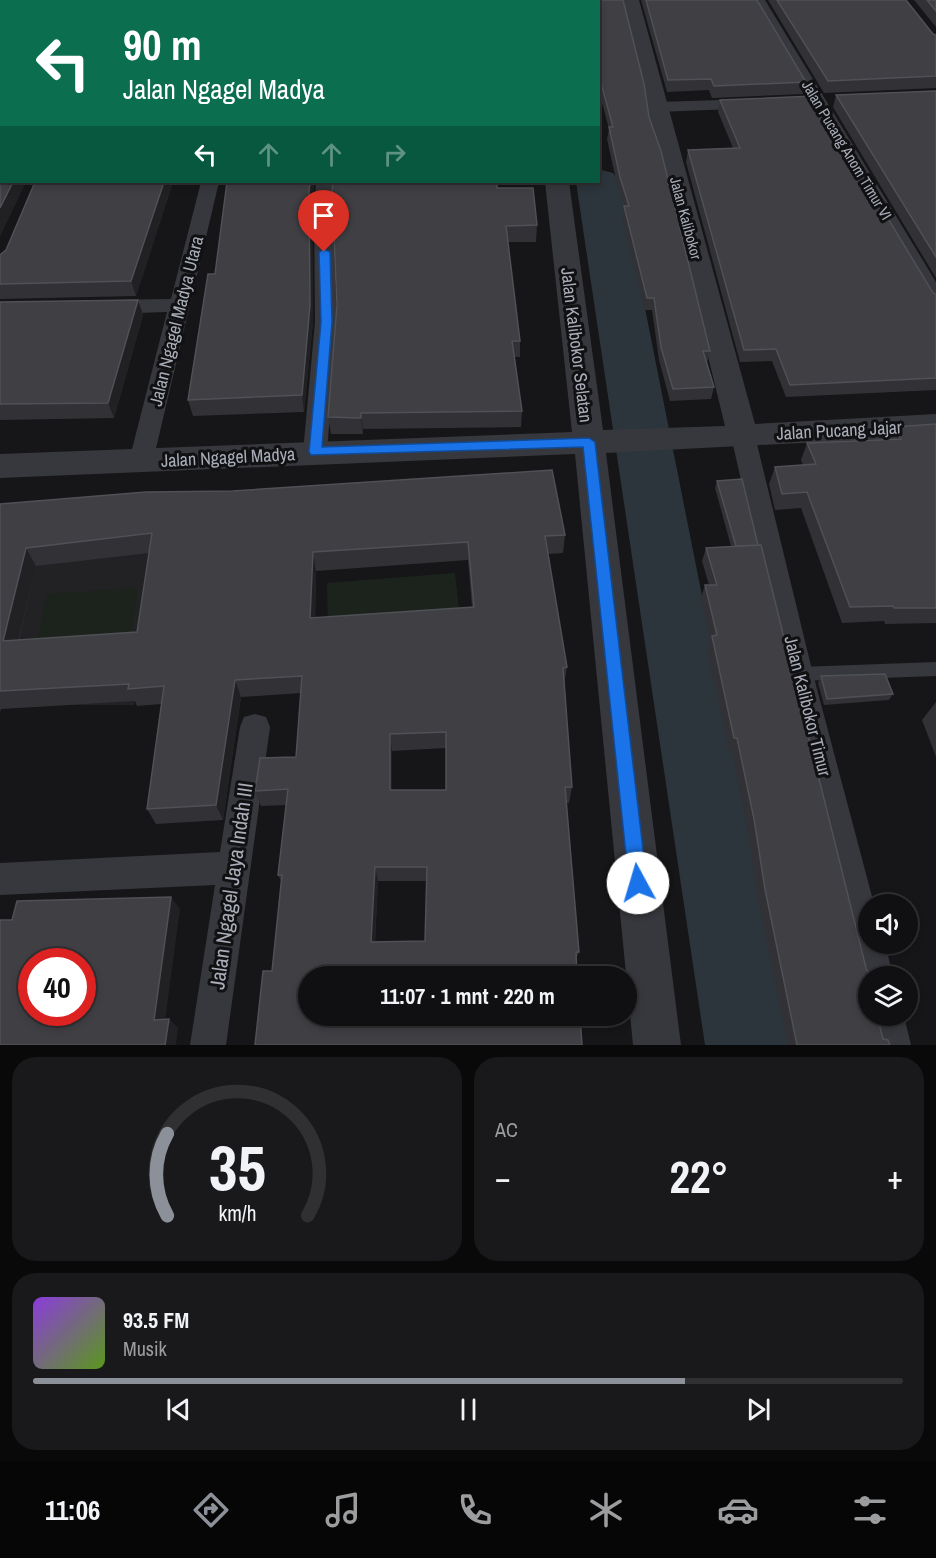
<!DOCTYPE html>
<html lang="id">
<meta charset="utf-8">
<style>
:root{--surface:#101012;--page:#19191b;--text:#f1f3f6;--muted:#9c9d9f;--line:#303032;--accent:#8c9099}
body{margin:0;font-family:"Archivo Narrow",sans-serif;background:var(--page);color:var(--text);height:100vh;display:flex;flex-direction:column;font-size:22px;white-space:nowrap}
*{box-sizing:border-box;margin:0}
p{font-size:20px;color:var(--muted)}
.icon{flex:none;width:33px;height:33px;fill:none;stroke:currentColor;stroke-width:2;stroke-linecap:round;stroke-linejoin:round}
.map{position:relative;height:1045px;overflow:hidden}
.details{display:flex;flex-direction:column;gap:12px;padding:12px;background:#09090a;flex:1}
.details>*{flex:none}
.top-card{position:absolute;left:0px;top:0px;width:600px;height:183px;box-shadow:0 3px 9px #0003,0 0 0 2px var(--line);background:#0b6e4f;color:#fff;overflow:hidden}
.buttons{position:absolute;left:858px;top:894px;display:grid;gap:12px}
.buttons a{display:grid;place-items:center;width:60px;height:60px;border-radius:50%;background:var(--surface);box-shadow:0 3px 9px #0003,0 0 0 2px var(--line);font-size:30px}
.speed{position:absolute;left:18px;top:948px;display:flex;gap:12px;font-size:30px;font-weight:700;text-align:center}
.speed>*{display:grid;place-content:center;width:78px;height:78px;border-radius:50%;background:var(--surface);box-shadow:0 3px 9px #0003,0 0 0 2px var(--line);line-height:1}
.speed .limit{border:9px solid #d22;background:#fff;color:#111}
.pin{position:absolute;display:grid;place-items:center;width:51px;height:51px;color:#fff;margin:-62px -26px;border-radius:50% 50% 50% 0;rotate:-45deg;box-shadow:0 0 6px #0007}
.pin .icon{rotate:45deg}
.me{position:absolute;width:66px;margin:-33px;rotate:354deg;stroke-linejoin:round;filter:drop-shadow(0 0 4px #0008)}
.turn{display:flex;align-items:center;gap:21px;height:126px;padding:0 24px;font-size:27px}
.turn .icon{width:78px;height:78px;stroke-width:2.5}
.turn b{display:block;font-size:42px;line-height:51px}
.lanes{display:flex;align-items:center;height:57px;padding:0 24px;background:#0003;justify-content:center;gap:30px;direction:ltr}
.lanes .off{opacity:.35}
.big{font-size:45px;font-weight:700;line-height:1.1}
.details .card{flex:1;display:flex;flex-direction:column;justify-content:center;gap:9px;min-width:0;padding:0 21px;border-radius:24px;background:var(--page)}
.details .dial{align-items:center;gap:0}
.dial svg{height:156px;overflow:visible;fill:none;stroke:var(--line);stroke-width:7;stroke-linecap:round;text-anchor:middle}
.dial text{fill:var(--text);stroke:none}
.song{display:flex;align-items:center;gap:18px}
.cover{width:72px;height:72px;border-radius:9px;background:linear-gradient(135deg,hsl(270 70% 55%),hsl(90 70% 35%))}
.played{height:6px;border-radius:3px;background:linear-gradient(90deg,var(--accent) 75%,var(--line) 75%)}
.keys{display:flex;justify-content:space-around;direction:ltr}
.heat{display:flex;justify-content:space-between;align-items:center;font-size:33px;direction:ltr}
.details .tiles{flex:1;display:grid;gap:12px;grid-template-columns:1fr 1fr}
.card:last-child{grid-column:span 2}
.trip{position:absolute;left:298px;top:966px;width:339px;height:60px;border-radius:30px;background:var(--surface);box-shadow:0 3px 9px #0003,0 0 0 2px var(--line);font-weight:700;line-height:60px;text-align:center}
.tabs{display:flex;height:96px;justify-content:space-around;align-items:center;background:#060607;color:var(--muted)}
.tabs .icon{width:42px;height:42px}
.tabs .active{color:var(--accent)}
.tabs b{font-size:27px;color:var(--text)}
.map>svg:first-child{display:block}
.built{fill:#222225}
.green{fill:#1c231d}
.lines{fill:none;stroke-linecap:round;stroke-linejoin:round}
.river{fill:#2c353c;fill-rule:evenodd}
.service{fill:#37383d;fill-rule:evenodd}
.minor{fill:#37383d;fill-rule:evenodd}
.tertiary{fill:#37383d;fill-rule:evenodd}
.wall{fill:#323236;fill-rule:evenodd}
.shaded-wall{fill:#212124}
.building{fill:#3f3f44;stroke:#4f5156;stroke-width:1.5;fill-rule:evenodd}
.route{fill:#1a73e8;stroke:#114b97;stroke-width:1.5}
.labels{text-anchor:middle;dominant-baseline:central;stroke-width:6;stroke-linejoin:round;paint-order:stroke}
.far-street-label{font-size:15px;fill:#a8adb8;stroke:#111113}
.street-label{font-size:18px;fill:#a8adb8;stroke:#111113}
.near-street-label{font-size:21px;fill:#a8adb8;stroke:#111113}
</style>
<div class="map">
<svg width="936" height="1045" viewBox="0 0 936 1045">
<rect width="100%" height="100%" fill="#161618"/>
<path class="built" d="M161 508 144 647 134 705H66L0 709V518Z"/>
<path class="green" d="M455 573 460 618 328 629 327 583Z
M138 588 131 634 37 641 47 594Z"/>
<g class="lines">
<path class="river" d="M551 0H585V2H551Z
M598 169 613 173 620 182 791 1045H705L576 182H598Z"/>
<path class="service" d="M936 662V676L799 681 794 679 791 674 794 669 799 667Z"/>
<path class="minor" d="M248 0H262V2H248Z
M751 0H765L936 282V306L929 304 926 299Z
M753 99 759 100 761 104 759 108 657 112 649 107 657 102Z
M201 182H219L153 461 150 467 141 470 132 467 129 461 167 312 105 314 98 312 94 307 98 302 105 300 171 299Z
M316 182H334L332 208 337 322 327 452 323 458 315 461 307 458 303 452 315 322 314 208Z
M743 427 751 430 755 436 813 674 874 904H868V944H885L893 976H868V990L864 988 859 976 785 674 731 436 735 430Z
M255 714 266 717 270 727 226 1045H190L215 885 0 895V863L220 852 240 727 244 717Z
M868 1015 904 1016 911 1045H875Z"/>
<path class="tertiary" d="M525 0H543V2H525Z
M621 0H639L755 424 936 414V436L606 453 681 1045H633L575 454 0 478V454L572 432 545 182H569L603 430 725 426Z"/>
</g>
<path class="wall" d="M585 0H623L649 117 710 351 707 363 714 387 711 399 670 401 659 360 652 310H645L622 218 624 206 618 189 607 139 609 129 598 88V2H585Z
M641 0H757L806 82 803 94 712 98 709 90 667 92Z
M768 0H906L933 34 936 35V88L824 93Z
M914 0H936V27Z
M936 91V278L833 107 836 95Z
M720 100 933 293 936 294V390L786 397 772 361 740 362 686 162 688 150 733 148 718 112Z
M35 182H173L136 296 0 299V255L6 250Z
M227 182H314L312 208 313 322 304 412 193 416 188 400 215 274Z
M497 188 537 225 536 242H508L520 341V357H515L522 411 521 427 363 429V434H331L328 417 337 305Z
M138 300 143 315 114 418 0 420V302Z
M936 424V623L885 624 884 621 842 623 801 508 775 510 769 484 775 467 803 465 801 460 807 443 889 439 895 427Z
M717 481 758 545 868 976 883 1039 890 1045H788L758 899 748 830 732 750H729L707 649 710 640 701 598 705 585H709L702 561 706 548 731 546 715 488Z
M0 504 565 535 563 553 548 554 567 667 564 684 572 787 569 803H566L579 952 576 959 272 971 281 881 278 875 286 805 261 806 255 791 296 757 301 693 241 697 223 820 156 824 147 809 161 704 137 706 135 701 1 709 0 712ZM149 553 137 632 19 640 36 566ZM468 560 472 607 315 618 316 571ZM446 748V790H392V751ZM378 881H427L425 941 375 942Z
M821 676 893 694 889 700 824 705 818 683Z
M936 702V757L922 720Z"/>
<path class="shaded-wall" d="M13 182H26L0 237V208Z
M164 182H173L136 296 131 281Z
M310 182H314L312 208 313 322 304 412 302 395Z
M138 300 143 315 114 418 108 403Z
M361 413 363 429V434L361 418Z
M26 548 36 566 14 658 3 641Z
M313 552 316 571 314 636 310 618Z
M235 680 241 697 223 820 216 805Z
M390 734 392 751V805L390 790Z
M375 867 378 881 374 954 371 942Z
M171 897 180 909 164 1029 154 1020Z
M169 1019 178 1028 176 1045H165Z"/>
<path class="building" d="M0 0H219V2H2V182H13L0 208Z
M285 0H492V2H285Z
M588 0H623L644 84 649 117 661 151 710 351H703L714 387 673 389 661 347 654 298H647L624 206H629L620 177 609 127H613L598 72V2H588Z
M646 0H757L806 82 714 86 711 79 668 80Z
M777 0H906L933 34 936 35V76L828 81Z
M927 0H936V11Z
M936 91V257L836 95Z
M814 96 933 293 936 294V378L790 385 776 349 744 350 688 150 740 148 720 100Z
M35 182H164L131 281 0 284V255L6 250Z
M227 182H310L309 191 310 305 302 395 188 400 208 274H215Z
M333 182H497V188H533L537 225 506 226 520 341H512L522 411 361 413V418L328 417 337 305 332 191Z
M138 300 108 403 0 404V302Z
M936 424V608H894L893 606 850 607 807 492 782 494 775 467 816 464 807 443 901 439 895 427Z
M552 470 565 535 545 536 567 667 563 668 572 787H565L579 952H576L577 976H309V1016H580L582 1045H255L263 971H272L282 875H278L288 789 255 791 260 758 296 757 302 676 235 680 216 805 147 809 164 686 128 689 129 684 0 691V504L146 492 233 491ZM152 533 137 632 3 641 26 548ZM468 542 474 607 310 618 313 552ZM446 732V790H390V734ZM375 867H427L425 941 371 942Z
M742 479 758 545 736 546 717 481Z
M761 545 866 968 870 976H868V1016H877L883 1039 888 1040 890 1045H797L765 889 754 819 737 738H734L712 636 717 635 705 585H717L706 548Z
M885 674 893 694 827 699 821 676Z
M171 897 154 1020 169 1019 165 1045H0V920H12L17 901ZM32 962H82V1012H32Z"/>
<path class="route" d="M324 249 330 252 332 322 322 447 589 438 595 442 647 883 644 889 638 892 632 889 629 883 583 447 311 455 309 452 321 322 319 252Z"/>
<g class="labels">
<g class="far-street-label">
<text transform="translate(847 150) rotate(59)">Jalan Pucang Anom Timur VI</text>
<text transform="translate(686 218) rotate(75)">Jalan Kalibokor</text>
</g>
<g class="street-label">
<text transform="translate(176 321) rotate(-76)">Jalan Ngagel Madya Utara</text>
<text transform="translate(577 345) rotate(83)">Jalan Kalibokor Selatan</text>
<text transform="translate(839 430) rotate(-3)">Jalan Pucang Jajar</text>
<text transform="translate(228 457) rotate(-3)">Jalan Ngagel Madya</text>
<text transform="translate(808 706) rotate(76)">Jalan Kalibokor Timur</text>
</g>
<g class="near-street-label">
<text transform="translate(231 886) rotate(-82)">Jalan Ngagel Jaya Indah III</text>
</g>
</g>
</svg>
<div class="buttons">
<a><svg class="icon" aria-label="sound" viewBox="0 0 24 24"><path d="M4 9h4l5-4v14l-5-4H4zM17 9q2 3 0 6"/></svg></a>
<a><svg class="icon" aria-label="layers" viewBox="0 0 24 24"><path d="M12 4l9 5-9 5-9-5zM3 14l9 5 9-5"/></svg></a>
</div>
<div class="speed"><div class="limit">40</div></div>
<div class="pin" style="left:324px;top:252px;background:#d93025"><svg class="icon" aria-label="arrive" viewBox="0 0 24 24"><path d="M6 21V4h12l-3 4 3 4H6"/></svg></div>
<svg class="me" style="left:638px;top:883px" viewBox="-20 -20 40 40"><circle r="19" fill="#fff"/><path d="M0-13L10 11 0 6-10 11z" fill="#1a73e8"/></svg>
<div class="trip">11:07 · 1 mnt · 220 m</div>
<div class="top-card">
<div class="turn"><svg class="icon" aria-label="left" viewBox="0 0 24 24"><path d="M17 20v-9H6M10 6l-5 5 5 5"/></svg><div><b>90 m</b>Jalan Ngagel Madya</div></div>
<div class="lanes"><svg class="icon" aria-label="left" viewBox="0 0 24 24"><path d="M17 20v-9H6M10 6l-5 5 5 5"/></svg><svg class="icon off" aria-label="ahead" viewBox="0 0 24 24"><path d="M12 20V5M6 11l6-6 6 6"/></svg><svg class="icon off" aria-label="ahead" viewBox="0 0 24 24"><path d="M12 20V5M6 11l6-6 6 6"/></svg><svg class="icon off" aria-label="right" viewBox="0 0 24 24"><path d="M7 20v-9h11M14 6l5 5-5 5"/></svg></div>
</div>
</div>
<section class="details">
<div class="tiles">
<div class="card dial"><svg viewBox="0 0 100 80">
<path d="M14 69A42 42 0 1 1 86 69"/>
<path d="M14 69A42 42 0 0 1 14 27" stroke="#8c9099"/>
<text x="50" y="56" font-size="32" font-weight="700">35</text>
<text x="50" y="72" font-size="11">km/h</text>
</svg></div>
<div class="card"><p>AC</p>
<div class="heat"><a>−</a><b class="big">22°</b><a>+</a></div>
</div>
<div class="card">
<div class="song"><i class="cover"></i><div><b>93.5 FM</b><p>Musik</p></div></div>
<div class="played"></div>
<div class="keys"><svg class="icon" aria-label="previous" viewBox="0 0 24 24"><path d="M18 5L8 12l10 7zM5 5v14"/></svg><svg class="icon" aria-label="pause" viewBox="0 0 24 24"><path d="M8 5v14M16 5v14"/></svg><svg class="icon" aria-label="next" viewBox="0 0 24 24"><path d="M6 5l10 7-10 7zM19 5v14"/></svg></div>
</div>
</div>
</section>
<nav class="tabs">
<b>11:06</b>
<svg class="icon active" aria-label="directions" viewBox="0 0 24 24"><path d="M12 3l9 9-9 9-9-9zM9 14v-3h6M13 9l2 2-2 2"/></svg>
<svg class="icon" aria-label="music" viewBox="0 0 24 24"><path d="M9 18V5l10-2v13"/><circle cx="6" cy="18" r="3"/><circle cx="16" cy="16" r="3"/></svg>
<svg class="icon" aria-label="phone" viewBox="0 0 24 24"><path d="M5 4h4l2 5-3 2q2 4 5 5l2-3 5 2v4C11 20 4 13 5 4z"/></svg>
<svg class="icon" aria-label="climate" viewBox="0 0 24 24"><path d="M12 3v18M4 7l16 10M4 17L20 7"/></svg>
<svg class="icon" aria-label="car" viewBox="0 0 24 24"><path d="M5 17H2v-5l4-1 3-4h7l3 4 3 1v5h-3M9 17h6M6 11h13"/><circle cx="7" cy="17" r="2"/><circle cx="17" cy="17" r="2"/></svg>
<svg class="icon" aria-label="filters" viewBox="0 0 24 24"><path d="M4 7h16M4 17h16"/><circle cx="9" cy="7" r="2"/><circle cx="15" cy="17" r="2"/></svg>
</nav>
